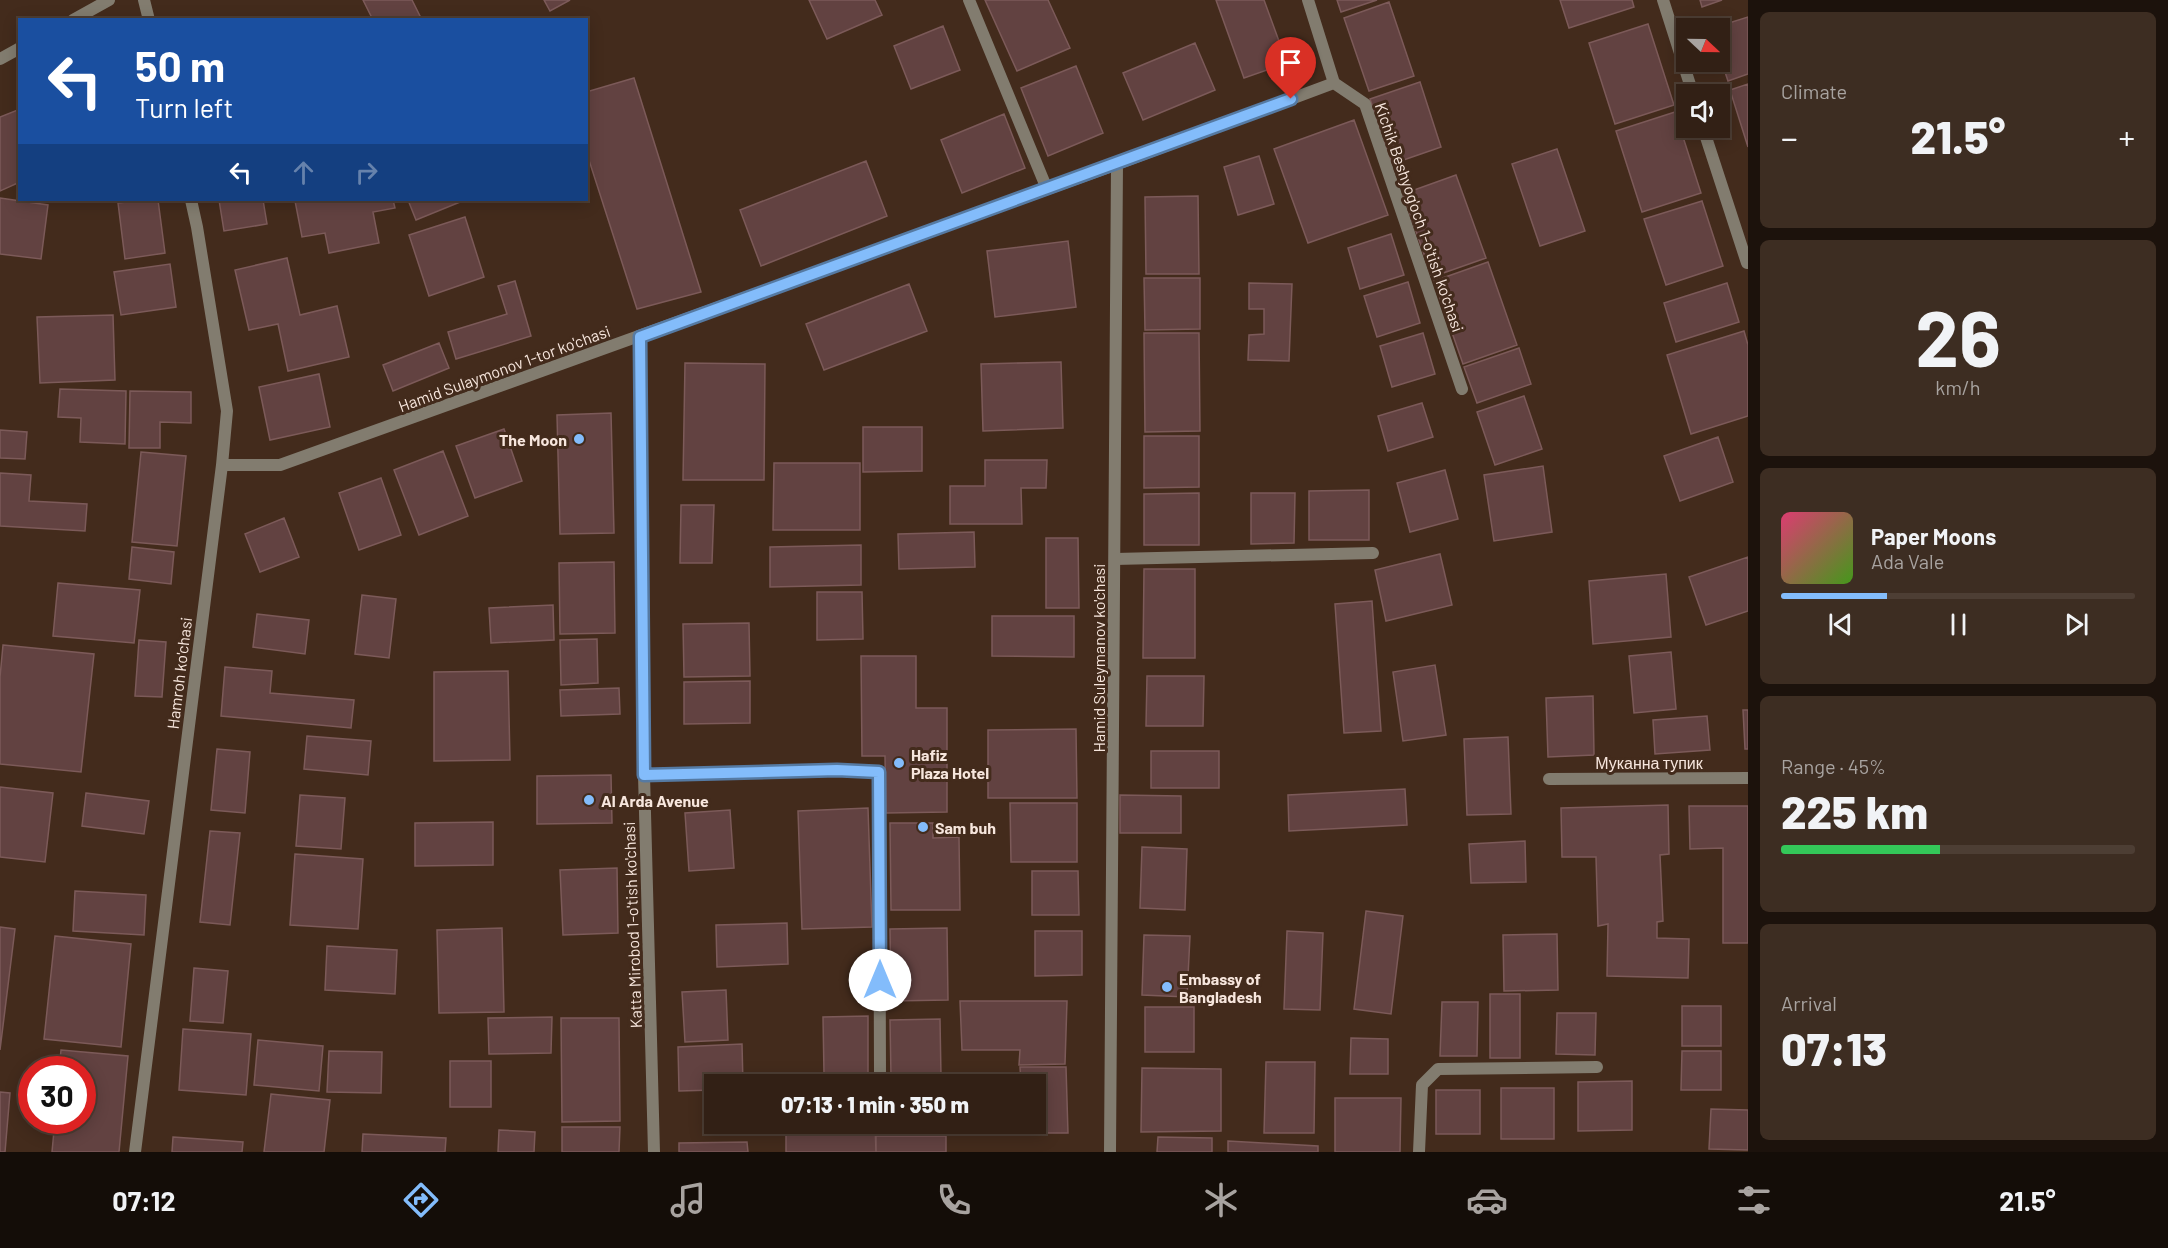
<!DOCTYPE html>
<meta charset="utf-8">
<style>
:root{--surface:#322015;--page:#3d2d22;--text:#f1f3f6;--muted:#a8a3a0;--line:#4d3e34;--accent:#83bcfb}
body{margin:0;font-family:Barlow,sans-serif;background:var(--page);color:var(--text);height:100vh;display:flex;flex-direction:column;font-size:22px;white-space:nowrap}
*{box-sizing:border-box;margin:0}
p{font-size:20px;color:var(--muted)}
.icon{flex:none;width:33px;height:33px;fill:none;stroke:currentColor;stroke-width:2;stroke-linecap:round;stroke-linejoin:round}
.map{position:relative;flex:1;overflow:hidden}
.panel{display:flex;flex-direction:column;gap:12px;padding:12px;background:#1c120c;width:420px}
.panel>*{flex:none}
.top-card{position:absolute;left:18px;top:18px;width:570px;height:183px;border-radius:0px;box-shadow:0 3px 15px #0003,0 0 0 2px var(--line);background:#1a4fa0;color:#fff;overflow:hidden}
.needle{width:39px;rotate:112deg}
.fabs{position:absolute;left:1676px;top:18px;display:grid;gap:12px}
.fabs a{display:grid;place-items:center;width:54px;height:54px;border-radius:0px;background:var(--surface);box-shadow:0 3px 15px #0003,0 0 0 2px var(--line);font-size:30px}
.speed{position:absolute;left:18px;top:1056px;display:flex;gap:12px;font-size:30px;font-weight:700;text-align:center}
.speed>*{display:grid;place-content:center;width:78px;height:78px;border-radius:50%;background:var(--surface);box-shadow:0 3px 15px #0003,0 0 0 2px var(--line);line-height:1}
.speed .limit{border:9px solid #d22;background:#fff;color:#111}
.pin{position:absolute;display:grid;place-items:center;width:51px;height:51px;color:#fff;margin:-62px -26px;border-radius:50% 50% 50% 0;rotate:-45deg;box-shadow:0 0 6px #0007}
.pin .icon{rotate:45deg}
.me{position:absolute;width:66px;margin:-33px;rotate:0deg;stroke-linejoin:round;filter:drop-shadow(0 0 4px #0008)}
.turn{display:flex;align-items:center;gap:21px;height:126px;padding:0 18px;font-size:27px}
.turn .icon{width:78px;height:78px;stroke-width:2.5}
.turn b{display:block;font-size:42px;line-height:51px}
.lanes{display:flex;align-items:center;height:57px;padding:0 18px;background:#0003;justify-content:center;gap:30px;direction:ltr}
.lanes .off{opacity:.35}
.big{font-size:45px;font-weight:800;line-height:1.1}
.panel .widget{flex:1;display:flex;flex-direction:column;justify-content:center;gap:9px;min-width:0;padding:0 21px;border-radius:9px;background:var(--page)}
.panel .dial{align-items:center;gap:0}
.dial b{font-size:78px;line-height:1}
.song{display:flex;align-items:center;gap:18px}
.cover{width:72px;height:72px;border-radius:9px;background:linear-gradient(135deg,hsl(340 70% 55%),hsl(100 70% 35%))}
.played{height:6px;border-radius:3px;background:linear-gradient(90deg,var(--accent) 30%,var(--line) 30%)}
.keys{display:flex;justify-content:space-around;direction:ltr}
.heat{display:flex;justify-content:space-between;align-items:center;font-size:33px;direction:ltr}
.charge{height:9px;border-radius:4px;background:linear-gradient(90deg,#34c759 45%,var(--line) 0)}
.trip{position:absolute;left:704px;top:1074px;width:342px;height:60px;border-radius:0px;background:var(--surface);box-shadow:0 3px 15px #0003,0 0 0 2px var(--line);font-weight:800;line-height:60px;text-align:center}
.dock{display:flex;height:96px;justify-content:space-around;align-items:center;background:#140d08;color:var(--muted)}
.dock .icon{width:42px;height:42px}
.dock .active{color:var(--accent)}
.dock b{font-size:27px;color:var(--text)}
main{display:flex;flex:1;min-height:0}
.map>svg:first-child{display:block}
.building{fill:#624241;stroke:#7c5a59;stroke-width:1.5}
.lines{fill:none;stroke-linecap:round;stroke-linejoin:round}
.service{stroke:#827c6f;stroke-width:12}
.minor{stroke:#827c6f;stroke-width:12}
.route-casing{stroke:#557aa3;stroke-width:15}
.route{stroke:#83bcfb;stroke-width:10}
.poi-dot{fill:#83bcfb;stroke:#432b1c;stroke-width:2}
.labels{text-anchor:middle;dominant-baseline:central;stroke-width:6;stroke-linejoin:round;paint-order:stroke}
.street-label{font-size:16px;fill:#f7e6dd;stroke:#432b1c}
.poi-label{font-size:16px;font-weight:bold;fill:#f7e6dd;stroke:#432b1c;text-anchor:start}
</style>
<main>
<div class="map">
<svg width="1748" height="1152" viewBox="0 0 1748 1152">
<rect width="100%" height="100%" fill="#432b1c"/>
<path class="building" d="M363 0H412L422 20H373Z
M544 0H570L550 11Z
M809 0H875L882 15 827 39Z
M985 0H1048L1070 48 1017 71Z
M1216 0H1264L1287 63 1244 78Z
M1337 0H1377L1341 12Z
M1560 0H1632L1634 7 1569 28Z
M1700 0H1722L1702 7Z
M1389 2 1414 76 1369 91 1344 18Z
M1748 17V74L1728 81 1719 54V28H1713Z
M1648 24 1674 105 1615 124 1589 43Z
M943 26 960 70 911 89 894 46Z
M1195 43 1215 90 1143 120 1123 73Z
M1076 66 1103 133 1048 156 1021 88Z
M634 78 701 292 637 309 586 151V92Z
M1420 82 1441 147 1392 164 1370 99Z
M1748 84V147L1730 90Z
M20 109V182L0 191V117Z
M1675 112 1701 193 1642 212 1616 131Z
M1004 114 1025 168 962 193 941 140Z
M1354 120 1388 215 1308 243 1274 149Z
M1557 149 1585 231 1540 246 1512 164Z
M1259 156 1274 204 1238 215 1224 167Z
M866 161 887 216 761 266 740 210Z
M1456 175 1486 258 1432 277 1403 194Z
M1198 196 1199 274H1146L1145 197Z
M0 198 48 205 41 259 0 254Z
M144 200H158L165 253 125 259 118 203Z
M219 200H263L267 224 224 231Z
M305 200H393L395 208 373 212 379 243 329 253 325 233 302 237 295 201Z
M408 200H465L416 220Z
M1702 201 1723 266 1666 285 1644 219Z
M465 217 484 277 429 296 409 235Z
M1391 234 1404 275 1360 289 1348 248Z
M1068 241 1076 307 995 317 987 251Z
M287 258 300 315 337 306 349 357 288 371 278 324 249 330 235 270Z
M1488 262 1517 345 1463 364 1434 281Z
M170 264 176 307 121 315 114 272Z
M1144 278H1200V329L1145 330Z
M515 281 531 336 456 359 448 332 507 314 498 286Z
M1408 282 1420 323 1377 337 1364 296Z
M1249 283 1292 284 1289 361 1248 360 1249 335 1264 334V309H1249Z
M1727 283 1739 322 1676 342 1664 303Z
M909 284 927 331 824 370 806 324Z
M113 315 115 380 40 383 37 317Z
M1744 331 1748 345V416L1691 434 1667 355Z
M1144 333H1199L1200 431 1145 432Z
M1423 333 1435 374 1392 387 1380 346Z
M439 343 449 368 393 391 383 365Z
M1519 348 1531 384 1477 403 1464 367Z
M1061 362 1063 428 983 431 981 364Z
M685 363 765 364 764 480H683Z
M319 374 330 427 270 440 259 387Z
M60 389 126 391 125 444 80 442 81 418 58 417Z
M130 391 191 392V423L160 422V448H129Z
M1524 396 1542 449 1495 465 1477 412Z
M1422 403 1433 437 1388 451 1378 416Z
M611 413 614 533 560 534 557 415Z
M863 427H922V471L863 472Z
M504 429 522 481 475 498 456 446Z
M0 430 27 432 25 459 0 458Z
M1144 436H1199V487L1144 488Z
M1718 437 1733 482 1680 501 1664 456Z
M443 451 468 516 419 535 394 470Z
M141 452 186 456 177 546 132 542Z
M985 460H1047L1046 488H1021L1022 524H950V486H985Z
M774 463H860V530H773Z
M1543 466 1552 532 1494 541 1484 475Z
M1445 470 1458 519 1410 532 1397 483Z
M0 473 31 475 29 501 87 504 85 531 0 526Z
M381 478 401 535 359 550 339 493Z
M1369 490V540H1309V491Z
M1199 493V545H1144V494Z
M1251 493H1295L1294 543 1251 544Z
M681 505H714L712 563H680Z
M284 518 299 557 260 572 245 534Z
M974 532 975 567 899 569 898 534Z
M1046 538H1078L1079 608H1046Z
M861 545V585L770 587V547Z
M132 547 174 552 171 584 129 579Z
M1440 554 1452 605 1386 621 1375 570Z
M1748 557V611L1706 625 1689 577Z
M614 562 615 633 560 634 559 563Z
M1144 569H1195V658H1143Z
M1666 574 1671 637 1593 644 1589 581Z
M58 583 140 590 134 643 53 636Z
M817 592H862L863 639 817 640Z
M362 595 396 599 389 658 355 654Z
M1372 601 1381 731 1344 733 1335 604Z
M553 605 554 640 491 643 489 608Z
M257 614 309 620 305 654 253 647Z
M992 616H1074V657L992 656Z
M749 623 750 676 684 677 683 624Z
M597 639 598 683 561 685 560 640Z
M139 640 166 642 162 697 135 696Z
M3 645 94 654 81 772 0 764V677Z
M1671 652 1676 709 1634 713 1629 656Z
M861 656H916V708H947V812L886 813 885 756H862Z
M1435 665 1446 735 1403 741 1393 672Z
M225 667 272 671 270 693 354 700 351 728 221 716Z
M508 671 510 760 434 761V672Z
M1147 676H1204L1203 726H1146Z
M750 681V723L684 724V682Z
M619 688 620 714 561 716 560 690Z
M1593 696 1594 755 1548 757 1546 698Z
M1743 710H1748V749H1745Z
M1707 716 1710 750 1655 754 1653 720Z
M1076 729 1077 798H988V730Z
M307 736 371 741 368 775 304 769Z
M1508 737 1511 814 1467 815 1464 739Z
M217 749 250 752 245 813 211 810Z
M1151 751H1219V788H1151Z
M611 775 612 823 537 824V776Z
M0 787 53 793 45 862 0 857Z
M1405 789 1407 825 1289 831 1288 795Z
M86 793 149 801 144 834 82 826Z
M300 795 345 798 341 849 296 846Z
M1120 795 1181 796V833H1120Z
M1010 803H1077V862H1011Z
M1668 805 1669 854 1660 855 1663 921 1657 922V938L1689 939 1688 978 1607 976 1608 924 1598 926 1596 857H1562L1561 808Z
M1689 806H1748V943H1723V848L1690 849Z
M868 808 872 927 802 929 798 811Z
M730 810 734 868 689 871 685 813Z
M493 822V865L415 866V823Z
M890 823H933V838L959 837 960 910H891Z
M210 831 240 833 230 925 200 922Z
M1525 841 1526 882 1471 883 1469 844Z
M1142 847 1187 849 1185 910 1140 908Z
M295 854 363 859 358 929 290 925Z
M617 868 618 933 563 935 560 870Z
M1032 871H1078L1079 915H1032Z
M75 891 146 895 144 935 73 931Z
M1366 911 1403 916 1391 1014 1354 1009Z
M787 923 788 964 717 967 716 925Z
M0 927 15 929 0 1050Z
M502 928 504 1012 439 1013 437 930Z
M947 928 948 1000 891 1001 890 929Z
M1035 931H1082V975L1035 976Z
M1287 931 1323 933 1320 1010 1284 1009Z
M1557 934 1558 990 1504 991 1503 935Z
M1144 935 1190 936 1187 997 1142 995Z
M55 936 131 944 121 1047 44 1039Z
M327 946 397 950 395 994 325 990Z
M194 968 228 971 223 1023 190 1021Z
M726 990 728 1040 685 1042 682 992Z
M1490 994H1520V1058H1490Z
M960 1001H1067L1065 1064 1019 1065 1020 1050H962Z
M1442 1002H1478L1477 1056H1440Z
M1682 1006H1721V1046H1682Z
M1145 1007H1194V1052H1145Z
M1557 1013H1596L1595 1055 1556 1054Z
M868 1016V1074H824L823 1017Z
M552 1017 551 1053 489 1054 488 1018Z
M561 1018H619L620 1121 562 1122Z
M940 1019 941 1077H891L890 1020Z
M183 1029 251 1034 246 1095 179 1090Z
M1351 1038 1388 1039V1074H1350Z
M258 1040 323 1046 319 1091 254 1085Z
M742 1044 743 1084H714V1090L679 1091 678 1047Z
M61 1050 128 1056 119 1152H52L55 1120H82V1070H59Z
M329 1051 382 1052 381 1093 327 1092Z
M1682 1051H1721V1090H1681Z
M450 1061H491V1107H450Z
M1266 1062H1315L1314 1133H1264Z
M1020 1067H1066L1068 1133H1021V1124H1035V1084H1021Z
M1142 1068 1221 1069V1131L1141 1132Z
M1632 1081V1130L1578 1131V1082Z
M883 1082H940V1084H883Z
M1501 1088H1554V1139H1501Z
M1436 1090H1480V1134H1436Z
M0 1092 10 1093 5 1152H0Z
M271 1094 330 1100 324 1152H264Z
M1335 1098H1401L1400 1152H1335Z
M1711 1109 1748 1110V1150L1709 1149Z
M786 1124H875L876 1152H786Z
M883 1124H940L941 1131H883Z
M562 1127H620L619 1152H562Z
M499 1130 535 1132 534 1152H498Z
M363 1134 446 1138 445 1152H362Z
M876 1136H946V1152H876Z
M173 1137 243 1142 242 1152H172Z
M1158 1137 1212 1138V1152H1157Z
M1228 1141 1318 1146V1152H1228Z
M747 1142 748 1152H679V1143Z"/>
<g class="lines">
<path class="service" d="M969 0 1047 189
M1115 559 1373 553
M1419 1152 1422 1085 1438 1069 1597 1067"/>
<path class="minor" d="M144 0 149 20
M1308 0 1334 83 1365 104 1462 389
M1663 0 1693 94
M73 20 109 0
M0 59 20 48
M1703 128 1747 263
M640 337 644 775 654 1152
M222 465H280L1117 164 1334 83
M644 775 837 770 879 772 880 1072
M1549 779 1748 778
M135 1152 222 465 227 411 197 227 191 200
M1110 1152 1117 164"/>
</g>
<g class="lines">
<defs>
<path id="route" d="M880 980 879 772 837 770 644 775 640 337 1291 99"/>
</defs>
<use href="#route" class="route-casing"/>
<use href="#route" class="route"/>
</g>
<g class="poi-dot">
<circle cx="579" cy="439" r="6"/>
<circle cx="899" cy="763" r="6"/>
<circle cx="589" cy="800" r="6"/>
<circle cx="923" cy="827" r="6"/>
<circle cx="1167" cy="987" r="6"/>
</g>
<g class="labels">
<g class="street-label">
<text transform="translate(1420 217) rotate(71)">Kichik Beshyog'och 1-o'tish ko'chasi</text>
<text transform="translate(504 368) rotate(-20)">Hamid Sulaymonov 1-tor ko'chasi</text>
<text transform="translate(1098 658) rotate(-90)">Hamid Suleymanov ko'chasi</text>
<text transform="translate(179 673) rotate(-83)">Hamroh ko'chasi</text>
<text x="1649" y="762">Муканна тупик</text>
<text transform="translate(632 925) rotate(-92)">Katta Mirobod 1-o'tish ko'chasi</text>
</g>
<g class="poi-label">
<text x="567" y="439" text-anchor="end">The Moon</text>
<text x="911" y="754">Hafiz<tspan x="911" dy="18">Plaza Hotel</tspan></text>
<text x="601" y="800">Al Arda Avenue</text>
<text x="935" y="827">Sam buh</text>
<text x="1179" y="978">Embassy of<tspan x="1179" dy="18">Bangladesh</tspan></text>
</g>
</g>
</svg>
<div class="fabs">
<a><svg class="needle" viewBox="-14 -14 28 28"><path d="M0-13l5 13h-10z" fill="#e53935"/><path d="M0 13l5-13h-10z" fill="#a8a3a0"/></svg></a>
<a><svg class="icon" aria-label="sound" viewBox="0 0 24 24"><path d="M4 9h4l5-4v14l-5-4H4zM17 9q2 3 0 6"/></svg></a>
</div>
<div class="speed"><div class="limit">30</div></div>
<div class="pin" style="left:1291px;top:99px;background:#d93025"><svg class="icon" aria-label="arrive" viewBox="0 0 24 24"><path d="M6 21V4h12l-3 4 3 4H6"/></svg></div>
<svg class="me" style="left:880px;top:980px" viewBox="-20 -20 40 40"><circle r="19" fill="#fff"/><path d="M0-13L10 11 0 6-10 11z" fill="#83bcfb"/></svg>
<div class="trip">07:13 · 1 min · 350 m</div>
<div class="top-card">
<div class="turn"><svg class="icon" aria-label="left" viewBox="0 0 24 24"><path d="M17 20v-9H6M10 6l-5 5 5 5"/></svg><div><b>50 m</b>Turn left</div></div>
<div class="lanes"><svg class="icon" aria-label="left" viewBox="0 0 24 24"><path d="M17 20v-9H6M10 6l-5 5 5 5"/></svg><svg class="icon off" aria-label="ahead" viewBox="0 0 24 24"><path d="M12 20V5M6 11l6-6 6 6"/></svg><svg class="icon off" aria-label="right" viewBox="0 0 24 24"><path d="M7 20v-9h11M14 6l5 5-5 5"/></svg></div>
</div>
</div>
<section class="panel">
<div class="widget"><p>Climate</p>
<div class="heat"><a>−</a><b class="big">21.5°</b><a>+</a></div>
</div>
<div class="widget dial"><b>26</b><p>km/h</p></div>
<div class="widget">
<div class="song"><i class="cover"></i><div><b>Paper Moons</b><p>Ada Vale</p></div></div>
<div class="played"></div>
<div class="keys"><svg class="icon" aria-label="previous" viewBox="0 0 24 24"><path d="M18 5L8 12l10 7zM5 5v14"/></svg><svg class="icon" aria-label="pause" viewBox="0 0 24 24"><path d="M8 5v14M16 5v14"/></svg><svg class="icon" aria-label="next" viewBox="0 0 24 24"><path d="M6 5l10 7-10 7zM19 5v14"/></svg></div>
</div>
<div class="widget"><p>Range · 45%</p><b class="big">225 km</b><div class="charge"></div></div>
<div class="widget"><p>Arrival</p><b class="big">07:13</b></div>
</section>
</main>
<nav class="dock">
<b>07:12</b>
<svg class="icon active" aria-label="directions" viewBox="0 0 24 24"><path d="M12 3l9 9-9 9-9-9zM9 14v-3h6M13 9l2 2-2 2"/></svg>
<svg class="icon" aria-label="music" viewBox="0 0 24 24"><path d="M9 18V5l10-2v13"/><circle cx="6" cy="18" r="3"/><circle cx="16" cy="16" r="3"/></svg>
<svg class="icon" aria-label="phone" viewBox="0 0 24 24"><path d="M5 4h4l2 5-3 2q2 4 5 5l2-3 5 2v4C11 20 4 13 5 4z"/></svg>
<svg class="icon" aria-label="climate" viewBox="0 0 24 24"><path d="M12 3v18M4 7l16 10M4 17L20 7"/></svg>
<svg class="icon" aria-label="car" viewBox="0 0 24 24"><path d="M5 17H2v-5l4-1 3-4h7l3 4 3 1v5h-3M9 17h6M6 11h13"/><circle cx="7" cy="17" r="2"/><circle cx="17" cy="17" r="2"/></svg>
<svg class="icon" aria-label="filters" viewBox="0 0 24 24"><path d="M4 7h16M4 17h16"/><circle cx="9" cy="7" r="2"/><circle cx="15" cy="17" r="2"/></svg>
<b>21.5°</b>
</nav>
